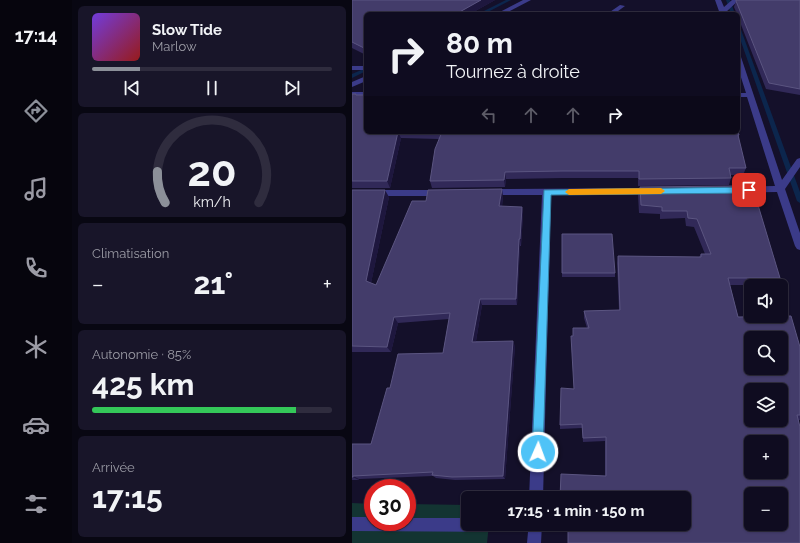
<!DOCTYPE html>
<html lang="fr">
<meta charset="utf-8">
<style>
:root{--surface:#0f0c20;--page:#181529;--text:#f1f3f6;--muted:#9b9ba5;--line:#2f2c3e;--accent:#8c9099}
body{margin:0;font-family:Raleway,sans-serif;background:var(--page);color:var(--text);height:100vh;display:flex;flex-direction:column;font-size:15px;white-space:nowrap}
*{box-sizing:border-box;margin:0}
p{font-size:13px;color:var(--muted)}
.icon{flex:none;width:22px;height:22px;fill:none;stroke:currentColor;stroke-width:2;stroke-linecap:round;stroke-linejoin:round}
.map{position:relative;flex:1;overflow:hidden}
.side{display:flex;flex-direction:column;gap:6px;padding:6px;background:#080712;width:280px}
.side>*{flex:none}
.guide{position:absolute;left:12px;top:12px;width:376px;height:122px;border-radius:6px;box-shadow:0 1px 3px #0004,0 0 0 1px var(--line);background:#0f0c20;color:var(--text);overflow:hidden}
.tools{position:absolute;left:392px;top:279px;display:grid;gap:8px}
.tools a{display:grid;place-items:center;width:44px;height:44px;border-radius:6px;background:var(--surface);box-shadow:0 1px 3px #0004,0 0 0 1px var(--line);font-size:20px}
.speed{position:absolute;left:12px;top:479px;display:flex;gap:8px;font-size:20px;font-weight:700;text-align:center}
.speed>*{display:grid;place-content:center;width:52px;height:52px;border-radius:50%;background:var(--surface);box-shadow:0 1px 3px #0004,0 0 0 1px var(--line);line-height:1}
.speed .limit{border:6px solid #d22;background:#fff;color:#111}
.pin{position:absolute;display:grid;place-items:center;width:34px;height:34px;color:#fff;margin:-17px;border-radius:8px;box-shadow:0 2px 6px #0006}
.me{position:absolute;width:44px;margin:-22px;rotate:2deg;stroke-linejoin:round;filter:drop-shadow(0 0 3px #0008)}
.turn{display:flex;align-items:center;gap:14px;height:84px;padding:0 16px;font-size:18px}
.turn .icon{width:52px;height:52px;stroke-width:2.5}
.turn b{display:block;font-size:28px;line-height:34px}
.lanes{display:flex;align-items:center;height:38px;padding:0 16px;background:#0003;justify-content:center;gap:20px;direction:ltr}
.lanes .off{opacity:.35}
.big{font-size:30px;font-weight:700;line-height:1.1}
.side .widget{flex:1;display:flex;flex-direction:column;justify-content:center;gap:6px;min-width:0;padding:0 14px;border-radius:6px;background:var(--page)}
.side .dial{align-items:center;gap:0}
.dial svg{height:104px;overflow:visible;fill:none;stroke:var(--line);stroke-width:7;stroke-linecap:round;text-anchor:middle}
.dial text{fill:var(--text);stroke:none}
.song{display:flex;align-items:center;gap:12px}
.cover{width:48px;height:48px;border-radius:6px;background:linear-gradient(135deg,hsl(260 70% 55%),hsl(0 70% 35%))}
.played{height:4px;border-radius:2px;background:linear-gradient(90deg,var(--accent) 20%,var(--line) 20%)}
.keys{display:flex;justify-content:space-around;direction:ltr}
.heat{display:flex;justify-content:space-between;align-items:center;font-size:22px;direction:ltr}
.charge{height:6px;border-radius:3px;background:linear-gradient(90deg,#34c759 85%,var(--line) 0)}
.trip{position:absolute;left:109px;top:491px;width:230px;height:40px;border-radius:6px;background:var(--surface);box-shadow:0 1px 3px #0004,0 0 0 1px var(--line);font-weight:700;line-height:40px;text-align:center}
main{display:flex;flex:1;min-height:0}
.dock{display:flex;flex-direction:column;width:72px;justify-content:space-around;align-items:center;background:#06050d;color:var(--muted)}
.dock .icon{width:28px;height:28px}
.dock .current{color:var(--accent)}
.dock b{font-size:18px;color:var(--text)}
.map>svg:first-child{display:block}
.green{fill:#133432}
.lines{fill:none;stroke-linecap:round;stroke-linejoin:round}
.stream{fill:#0c264d;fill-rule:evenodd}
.minor{fill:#3b3b89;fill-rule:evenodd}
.wall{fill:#312958}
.shaded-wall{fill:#1e173e}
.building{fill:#433c6a;stroke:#5b5581;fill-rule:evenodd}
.route{fill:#4fc3f7;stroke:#337fa1}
.slow{fill:#f59e0b}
</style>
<main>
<nav class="dock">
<b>17:14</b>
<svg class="icon current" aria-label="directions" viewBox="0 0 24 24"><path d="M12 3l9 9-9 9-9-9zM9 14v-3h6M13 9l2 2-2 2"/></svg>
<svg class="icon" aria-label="music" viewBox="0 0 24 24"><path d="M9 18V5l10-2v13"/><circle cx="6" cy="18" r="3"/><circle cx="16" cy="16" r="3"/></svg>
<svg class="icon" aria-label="phone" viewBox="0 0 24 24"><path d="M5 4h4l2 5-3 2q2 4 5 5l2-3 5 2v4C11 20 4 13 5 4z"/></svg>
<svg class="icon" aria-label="climate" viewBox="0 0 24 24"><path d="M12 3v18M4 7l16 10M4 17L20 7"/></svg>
<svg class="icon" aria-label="car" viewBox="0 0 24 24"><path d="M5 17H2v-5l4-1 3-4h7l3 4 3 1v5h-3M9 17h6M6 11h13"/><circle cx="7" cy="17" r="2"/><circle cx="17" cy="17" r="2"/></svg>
<svg class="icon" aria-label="filters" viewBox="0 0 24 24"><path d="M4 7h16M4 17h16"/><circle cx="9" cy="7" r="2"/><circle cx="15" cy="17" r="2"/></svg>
</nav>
<section class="side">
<div class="widget">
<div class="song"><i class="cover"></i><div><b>Slow Tide</b><p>Marlow</p></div></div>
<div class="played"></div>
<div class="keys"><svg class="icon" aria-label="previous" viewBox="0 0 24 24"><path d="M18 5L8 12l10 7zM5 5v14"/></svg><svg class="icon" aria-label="pause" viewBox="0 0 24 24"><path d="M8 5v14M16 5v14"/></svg><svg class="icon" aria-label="next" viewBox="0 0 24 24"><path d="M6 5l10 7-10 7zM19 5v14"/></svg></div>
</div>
<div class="widget dial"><svg viewBox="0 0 100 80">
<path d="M14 69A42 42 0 1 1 86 69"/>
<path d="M14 69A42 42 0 0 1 8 45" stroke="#8c9099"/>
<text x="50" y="56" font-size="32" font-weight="700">20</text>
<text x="50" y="72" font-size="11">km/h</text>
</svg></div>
<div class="widget"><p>Climatisation</p>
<div class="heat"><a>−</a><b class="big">21°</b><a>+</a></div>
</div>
<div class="widget"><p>Autonomie · 85%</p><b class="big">425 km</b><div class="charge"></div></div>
<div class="widget"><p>Arrivée</p><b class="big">17:15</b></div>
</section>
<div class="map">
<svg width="448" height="543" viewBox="0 0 448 543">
<rect width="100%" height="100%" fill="#14102a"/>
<path class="green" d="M0 503 21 504V522H55V504L116 505V524H137L135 543H0Z"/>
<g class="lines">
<path class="stream" d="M154 0H159L132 14H126Z
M374 0H378L383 14H379Z
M386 26 388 27 448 192V203L445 201 386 33Z
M14 68V71L0 78V74Z"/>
<path class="minor" d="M171 0H179L152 14H144Z
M363 0H369L372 7 380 0H387L374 12V14H368Z
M268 5 273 6 262 14H255Z
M386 55 389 57 430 180 445 159 448 158V167L433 189 448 233V250L445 249 443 246 425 192 370 193 366 190 370 187 423 186 395 97H386V93H394L386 68Z
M0 66H14V70H0Z
M14 76V81L0 87V82Z
M0 92H14V96H0Z
M300 188 304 191 300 194 199 195 191 498H177L190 195H138L134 192 138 189Z
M0 190H88L92 193 88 196H0Z
M0 517H21V522H55V518H116V524H190L189 543H175L176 532 0 531Z"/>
</g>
<path class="wall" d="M0 0H143L118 14H14V55L0 48Z
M448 0V95L414 89 386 17V14H385L382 7 384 1Z
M0 94H4L5 95 14 132H386L387 135 386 137 394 168 391 175H378L379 178 377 185 286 186V178H211L154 179 153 187 80 188 78 181 87 139 49 138 38 188H0Z
M288 187 387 204 428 278 424 285H378L386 317 448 347V420H446L253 476V441L231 442 230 428 208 429V425L222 389 221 336 235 328 232 318V311L267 310 265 263 266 256 347 257 349 254H353L342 227 334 226 333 218 308 219V214L287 213 286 195Z
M0 190 37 197 19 283 24 285 151 196 150 207H170L171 214 169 246H168L165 305H130L124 341 163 346 153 479 103 480 84 478 81 476 7 479V480H0V444H19L38 388 91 353 97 319 46 323 39 352H0Z
M210 234 263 273V277H210Z"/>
<path class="shaded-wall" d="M129 0H143L118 14H104Z
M46 132 49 138 38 188 35 181Z
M153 172 154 179 153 187 152 180Z
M150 189 151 196 149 213 147 206Z
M33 190 37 197 18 288 14 281Z
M170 207 171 214 169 246 168 239Z
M167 239 168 246 165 305 164 299Z
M128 299 130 305 123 347 120 342Z
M42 317 46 323 39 352 35 347Z
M161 341 163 346 153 479 151 476Z
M1 476 7 479V480L1 477Z"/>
<path class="building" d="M0 0H129L104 14H14V49L0 42Z
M384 0H448V89L417 83 384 1Z
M0 94H4V95H14V132H46L35 181H0Z
M90 132H386L387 135H386L394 168H377L379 178 287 179V171H210L153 172 152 180 78 181 83 149Z
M382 186 387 204 406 205 428 278H376L386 317 439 316 448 347V415H445L448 427V543H216V524H332V498H208L209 474 254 476V437L231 438 230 424 208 425 209 388 222 389 219 336H221V328H237L232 311 268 310 266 256 349 257V254H359L345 219 336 218 335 211H310V207L289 205 288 187ZM399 338H429V368H399ZM399 390H429V420H399ZM399 442H429V472H399ZM399 494H429V524H399Z
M150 189 147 206 170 207 168 239H167L164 299H128L120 342 161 341 151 476 100 477 80 475 81 472 1 476V477H0V444H19L35 388H38L46 354 91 353 98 313 42 317 35 347 0 346V190H33L14 281 24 285 60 201H74L76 190Z
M210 234H260L263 273H210Z"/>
<path class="route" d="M397 187 401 190 397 193 199 195 191 452 190 456 186 458 182 456 180 452 192 190Z"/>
<path class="slow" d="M309 188 313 191 309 194 217 195 213 192 217 189Z"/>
</svg>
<div class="tools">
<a><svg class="icon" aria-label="sound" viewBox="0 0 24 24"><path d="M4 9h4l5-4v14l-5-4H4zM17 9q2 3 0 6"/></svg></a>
<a><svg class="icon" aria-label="search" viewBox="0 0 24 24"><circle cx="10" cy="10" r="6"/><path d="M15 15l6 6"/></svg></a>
<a><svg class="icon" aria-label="layers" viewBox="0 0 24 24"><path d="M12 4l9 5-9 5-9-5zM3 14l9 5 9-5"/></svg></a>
<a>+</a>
<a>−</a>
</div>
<div class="speed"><div class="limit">30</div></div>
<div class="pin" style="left:397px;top:190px;background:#d93025"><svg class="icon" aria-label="arrive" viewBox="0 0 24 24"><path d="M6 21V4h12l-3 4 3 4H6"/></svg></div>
<svg class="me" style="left:186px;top:452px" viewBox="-20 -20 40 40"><circle r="17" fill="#4fc3f7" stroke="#fff" stroke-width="3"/><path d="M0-11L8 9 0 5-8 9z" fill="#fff"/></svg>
<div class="trip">17:15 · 1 min · 150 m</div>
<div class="guide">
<div class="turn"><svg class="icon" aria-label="right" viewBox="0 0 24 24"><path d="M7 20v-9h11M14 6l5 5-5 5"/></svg><div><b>80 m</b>Tournez à droite</div></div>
<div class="lanes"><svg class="icon off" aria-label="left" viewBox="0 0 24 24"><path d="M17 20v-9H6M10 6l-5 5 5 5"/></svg><svg class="icon off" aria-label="ahead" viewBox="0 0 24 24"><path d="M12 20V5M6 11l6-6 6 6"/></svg><svg class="icon off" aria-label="ahead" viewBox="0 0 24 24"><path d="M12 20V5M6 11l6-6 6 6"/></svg><svg class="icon" aria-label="right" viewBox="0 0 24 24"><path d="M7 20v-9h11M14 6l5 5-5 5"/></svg></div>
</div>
</div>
</main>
